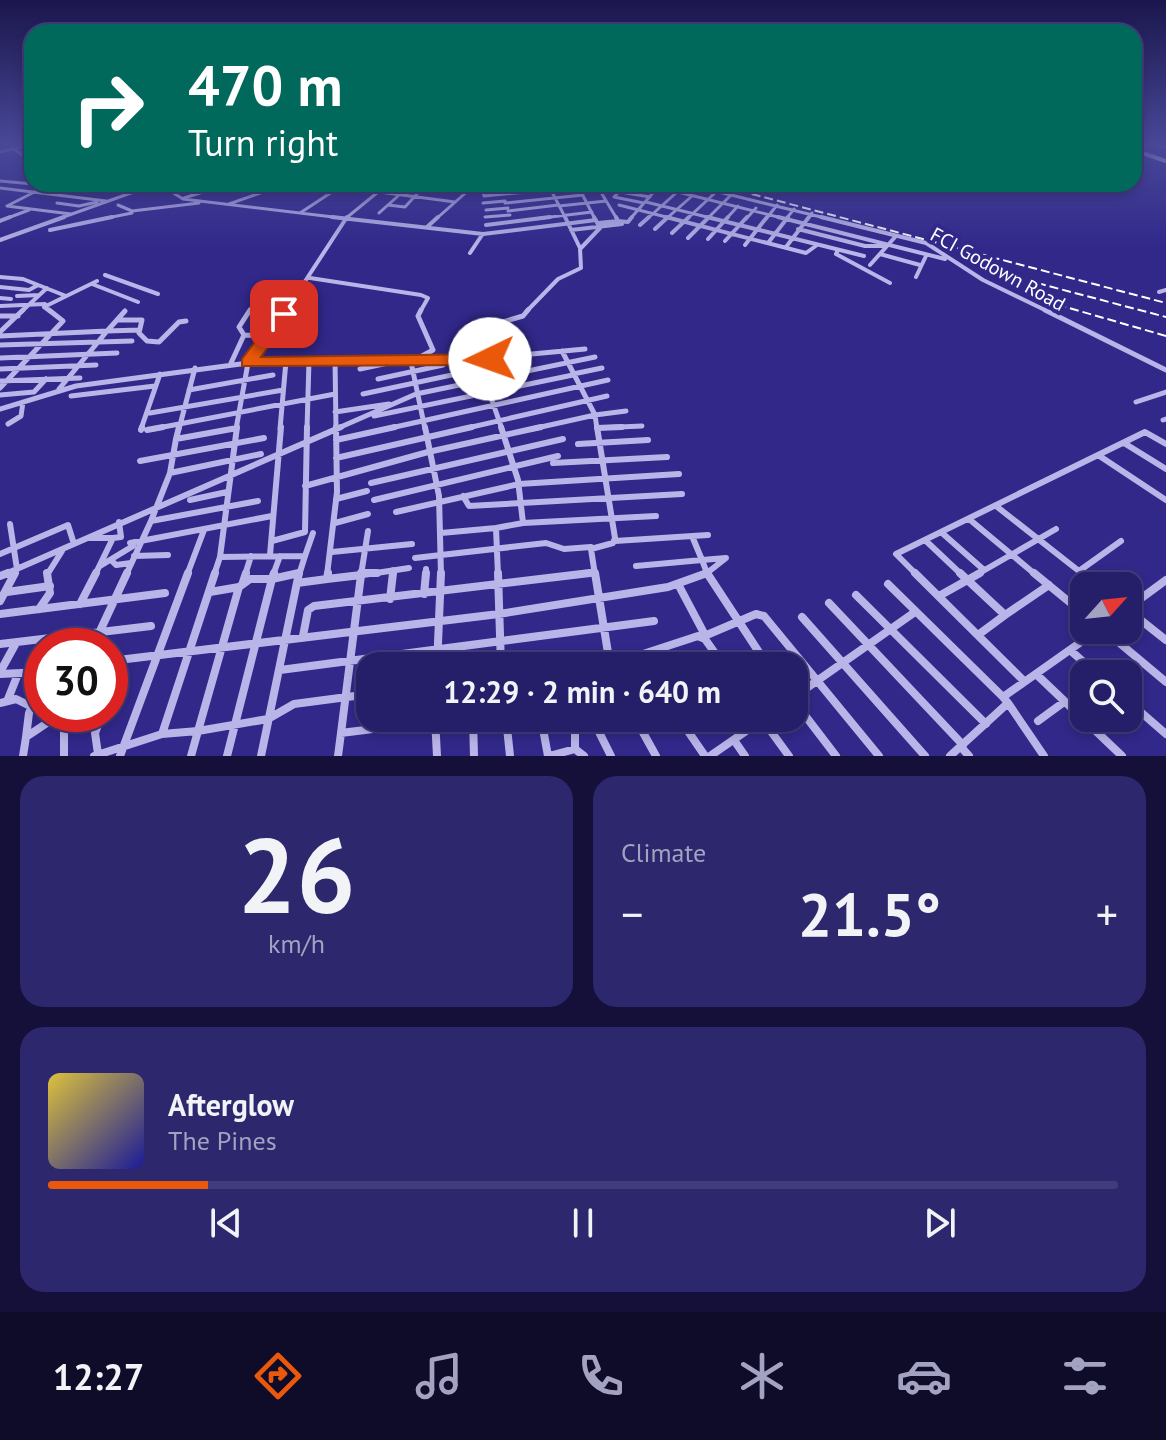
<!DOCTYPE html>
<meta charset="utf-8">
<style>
:root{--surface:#251e68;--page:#2d276e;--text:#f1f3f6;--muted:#a3a2c0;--line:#423c7c;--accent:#ea580c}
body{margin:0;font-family:"PT Sans",sans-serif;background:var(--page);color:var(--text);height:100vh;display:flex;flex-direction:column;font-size:30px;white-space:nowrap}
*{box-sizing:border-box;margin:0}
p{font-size:26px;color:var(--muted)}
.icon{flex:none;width:44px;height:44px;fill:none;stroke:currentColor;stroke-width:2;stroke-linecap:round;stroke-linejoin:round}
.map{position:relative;height:756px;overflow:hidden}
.details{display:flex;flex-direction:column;gap:20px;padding:20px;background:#141039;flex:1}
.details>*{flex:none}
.banner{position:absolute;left:24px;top:24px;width:1118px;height:168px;border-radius:24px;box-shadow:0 4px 12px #0003,0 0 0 2px var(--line);background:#00695c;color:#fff;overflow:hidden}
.needle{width:52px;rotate:63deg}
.buttons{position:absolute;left:1070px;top:572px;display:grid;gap:16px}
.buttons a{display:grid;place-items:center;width:72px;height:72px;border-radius:16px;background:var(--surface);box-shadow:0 4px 12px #0003,0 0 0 2px var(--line);font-size:40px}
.speed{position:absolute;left:24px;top:628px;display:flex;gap:16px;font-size:40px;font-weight:700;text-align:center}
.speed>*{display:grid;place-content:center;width:104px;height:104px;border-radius:50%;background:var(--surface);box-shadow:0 4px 12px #0003,0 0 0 2px var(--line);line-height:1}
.speed .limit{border:12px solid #d22;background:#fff;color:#111}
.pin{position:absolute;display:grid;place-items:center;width:68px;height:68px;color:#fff;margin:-34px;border-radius:16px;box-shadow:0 4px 12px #0006}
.me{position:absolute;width:88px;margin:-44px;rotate:267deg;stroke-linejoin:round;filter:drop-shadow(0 0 6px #0008)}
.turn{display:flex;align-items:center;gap:28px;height:168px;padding:0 32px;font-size:36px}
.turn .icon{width:104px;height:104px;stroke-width:2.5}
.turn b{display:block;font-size:56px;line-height:68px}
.big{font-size:60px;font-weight:700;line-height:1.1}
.details .tile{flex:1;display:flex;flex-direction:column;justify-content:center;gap:12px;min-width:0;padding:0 28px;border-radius:24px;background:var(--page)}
.details .dial{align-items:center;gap:0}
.dial b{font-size:104px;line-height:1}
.song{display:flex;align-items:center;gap:24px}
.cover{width:96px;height:96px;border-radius:12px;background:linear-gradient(135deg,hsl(50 70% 55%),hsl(240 70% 35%))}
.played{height:8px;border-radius:4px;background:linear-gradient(90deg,var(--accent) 15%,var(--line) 15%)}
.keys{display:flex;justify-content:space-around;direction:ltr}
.heat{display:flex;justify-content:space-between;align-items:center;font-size:44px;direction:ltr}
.details .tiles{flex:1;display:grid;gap:20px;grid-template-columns:1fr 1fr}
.tile:last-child{grid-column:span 2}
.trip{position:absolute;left:356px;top:652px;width:452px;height:80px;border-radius:24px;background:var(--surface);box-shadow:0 4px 12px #0003,0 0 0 2px var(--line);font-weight:700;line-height:80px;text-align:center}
.tab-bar{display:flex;height:128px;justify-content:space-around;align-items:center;background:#0f0c2a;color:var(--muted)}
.tab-bar .icon{width:56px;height:56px}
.tab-bar .active{color:var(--accent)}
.tab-bar b{font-size:36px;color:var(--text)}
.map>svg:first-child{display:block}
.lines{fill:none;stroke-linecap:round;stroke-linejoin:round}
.minor-far4{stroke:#bab5e9;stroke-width:3}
.minor-far3{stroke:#bab5e9;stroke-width:4}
.minor-far2{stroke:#bab5e9;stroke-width:5}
.minor-far1{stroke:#bab5e9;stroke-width:6}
.minor{stroke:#bab5e9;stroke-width:8}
.major{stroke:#f9f8fe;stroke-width:4}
.rail{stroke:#fff;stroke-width:2;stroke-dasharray:9 4;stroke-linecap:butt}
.route{fill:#ea580c;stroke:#983908;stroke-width:2}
.labels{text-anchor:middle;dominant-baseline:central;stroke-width:8;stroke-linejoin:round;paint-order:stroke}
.street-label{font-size:20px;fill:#fff;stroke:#31288a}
</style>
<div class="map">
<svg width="1166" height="756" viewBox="0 0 1166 756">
<rect width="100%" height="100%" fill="#31288a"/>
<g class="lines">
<path class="minor-far4" d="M1156 144 1166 147
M14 149 24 156 32 154
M0 152 32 144
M29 164 32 163
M0 181 67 187 76 184
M50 184 7 206 71 214
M113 184 137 190
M159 184 183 199 350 219
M319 184 455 202
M596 184 617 219
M614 184 655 191
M626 184 614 197 644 203
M686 184 829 219
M482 185 484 196 579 187
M658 187 786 219
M0 188 106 201
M423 188 433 190 437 185 426 184
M579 188 595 219
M279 189 330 193
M585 189 598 188
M551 190 566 219
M609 190 650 197
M184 198 228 184
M646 202 715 219
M57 203 79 206 97 202
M483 203 505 201
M505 203 583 195
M229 204 286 184
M118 205 132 211 199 203
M388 205 405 207 426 184
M619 205 674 219
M559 206 606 201
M486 210 508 208
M508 211 558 205
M300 213 338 188
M379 213 398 196
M485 217 510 215
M5 219 29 210
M58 219 156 184
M102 219 132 213
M345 219 378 192
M436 219 470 189 493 184
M534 219 592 212
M630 219 659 186
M647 219 686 184
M666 219 692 196
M687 219 717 191
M707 219 731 195
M726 219 738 206
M746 219 756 208
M766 219 777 205
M786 219 794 209
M807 219 812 213"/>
<path class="minor-far3" d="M332 217 483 234 596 220
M666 217 806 253 817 245
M707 217 864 256
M778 217 945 259
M821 217 926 243 983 280 1049 312
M0 221 10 217
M618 221 628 222 632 217
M598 223 618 221 616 217
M486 225 550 217
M640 225 649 217
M427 227 438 217
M655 229 668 217
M798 229 865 246H883
M50 230 112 217
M571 230 622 224
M672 233 689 217
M688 238 709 217
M708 239 728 217
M0 240 64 217
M725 241 747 217
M768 243 788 217
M745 245 767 217
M786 247 809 217
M581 248 600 228 594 217
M838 250 836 254 890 283
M470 253 482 235
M880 254 920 265
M870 265 896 236
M105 275 158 294
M0 277 23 279 66 296
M916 277 926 256
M310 278 421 295 428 298 420 312
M92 284 138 302
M0 287 29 290 38 285
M1159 292 1166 290
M17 296 39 295
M0 298 11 299
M0 306 45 304
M44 307 97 281
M44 307 51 312
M21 312 47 288
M249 312 269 289 285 288 284 294 298 293
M285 312 347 217
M526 312 558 279 581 268 580 248 565 217"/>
<path class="minor-far2" d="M421 310 418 316 433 350 411 362 425 429
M1045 310 1166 370
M0 316H18
M117 320H142L139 333 147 341 159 342 179 322 186 321
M108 330 125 311
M107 331 139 330
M0 332 23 310
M244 335 266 336
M0 336 107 331 98 342
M99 342 132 341
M0 345 98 342 59 389
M0 358 117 353
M335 360 336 429
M231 363 244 335 239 327 250 310
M0 369 96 365
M360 369 388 363
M573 374 602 368
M378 379 443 365
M0 381 80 378
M0 388 63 321 49 310
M189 390 273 375
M363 394 517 361
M0 395 34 392 46 379
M71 396 155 386
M1136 402 1166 392
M0 409 76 386 248 363 447 362 585 349
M335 412 389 404
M150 413 283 390
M374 416 573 375
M1163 420 1166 419
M8 424 21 416 23 402
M597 428 642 426
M141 429 160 374
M153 429 335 394
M179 429 195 368
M232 429 237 428
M236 429 248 363 286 310
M280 429 286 361
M307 429 309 361
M336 429 416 394 595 357
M386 429 608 380
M463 429 607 396
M502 429 477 358 488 342 489 326 523 316 528 310
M532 429 595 415 562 351
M597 429 595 415 626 411"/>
<path class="minor-far1" d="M179 427 176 439 237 428
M425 427 439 496 441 575
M597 428 622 427
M141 430 142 427
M147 430 163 427
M336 440 395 427
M1124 443 1166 469
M578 444 648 440
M1098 455 1166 500
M336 458 472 427
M140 461 264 438
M553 463 667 457
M170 473 261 454
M371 483 563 439
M305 486 428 452 541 427
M463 496 469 506 682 494
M336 499 367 491
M190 500 227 492
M374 500 558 456
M996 506 1084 575
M396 512 519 484 679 474
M969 519 1036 575
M151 521 170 473 176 439
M335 523 368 514
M523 523 656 516
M10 524 17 569 14 575
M941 532 984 570
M441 533 496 528
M692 536 702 560
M88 538H113
M925 540 962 575
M272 541 305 532 307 427
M615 541 708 535
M130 543 272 516
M332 552 412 544
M0 554 68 525 74 544
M270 555 281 427
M134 556 168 555
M305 556 313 533
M220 557 305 556 299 575
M415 558 546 543 564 549 591 547
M726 558 707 573 702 560Z
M111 560 116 565 131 563
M100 566 133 546
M636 566 702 560
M1079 571 1121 541
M3 575 341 427
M47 575 62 551
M95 575 113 538 121 537 119 522
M126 575 151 521 258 501
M187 575 204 530
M214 575 220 557 237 427
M245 575 251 556
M273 575 280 556
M292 575 299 573
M327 575 337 492 336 427
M361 575 368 531
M363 575 409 568
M393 575V570
M426 575V569
M498 575 496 528 523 523 518 480 501 427
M573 575 595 572
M595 575 591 549 613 543 615 538 597 427
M702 575H708
M917 575 896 554 1145 432 1166 444
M976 575 1056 529"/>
<path class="minor" d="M328 573 327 579 361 575 341 733 461 718
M361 573H377
M498 573 501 666
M595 573 609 659 637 656 643 666
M915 573 1024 681
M960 573 1005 615 1049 585
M1034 573 1084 614
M1081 573 1098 586
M0 576 8 573
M272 578 274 573
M272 579 299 573
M243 582 246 573
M297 583 327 579
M678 584 705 635
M888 584 1003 697
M7 592 50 586
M210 592 239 587 198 731 268 719 294 704 370 694
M424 594 426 573
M856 595 986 724
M939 596 980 573
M390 599 393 573
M0 601 15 573
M829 603 963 745
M80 604 96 573
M1128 608 1166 580
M39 609 50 593 47 573
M1128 610 1166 640
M0 614 165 593
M802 617 925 756
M1104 630 1166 682
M978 635 1005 615
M303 636 308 610 314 606 590 573
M702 637 756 614 764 616 879 756
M0 644 151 626
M93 646 127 573
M1070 650 1097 674
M637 656 698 636 705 639 724 666
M110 661 499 614 668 587 707 573 768 666
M437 666 441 573
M563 666 609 659 611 666
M280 670 654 621
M0 672 16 643
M0 674 42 672
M1036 674 1122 756
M42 683 29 713 26 737 53 719 64 717
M794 697 915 612
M8 699 18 674
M794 701 836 756
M1128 701 1166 734
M0 703 16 699 42 712
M1008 703 1044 756
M64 715V756
M435 718 437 756
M473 718 474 756
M506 718 510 756
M541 718 548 756
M592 718 611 756
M635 718 656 756
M679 718 705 756
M762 719 789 756
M1038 721 1064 702
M162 734 198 731 191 756
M734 740 745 756
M961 747 969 756
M575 749V725L580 718
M98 754 95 733 102 714
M23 756 26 737
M94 756 162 734 215 573
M120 756 188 573
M227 756 272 579H250L239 587
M261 756 299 573
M338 756 341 733
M549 756 575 749 584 756
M710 756 765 718
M950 756 1008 703 1003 697 1098 630"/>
<path class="major" d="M1134 150 1166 161"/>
<path class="rail" d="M714 184 1166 303
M1037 283 1166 317
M1045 301 1166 336"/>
</g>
<linearGradient id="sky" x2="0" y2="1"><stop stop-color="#1b164c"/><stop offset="0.58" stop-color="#484898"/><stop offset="1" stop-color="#484898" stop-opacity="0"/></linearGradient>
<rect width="1166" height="249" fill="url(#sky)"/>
<path class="route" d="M284 309 292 314 261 357 490 354 499 359 490 365 242 366V359L278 311Z"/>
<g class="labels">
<g class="street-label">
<text transform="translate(998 269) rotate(29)">FCI Godown Road</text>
</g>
</g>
</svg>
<div class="buttons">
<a><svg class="needle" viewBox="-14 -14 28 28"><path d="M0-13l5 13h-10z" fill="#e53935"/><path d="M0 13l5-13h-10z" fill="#a3a2c0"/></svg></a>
<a><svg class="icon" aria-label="search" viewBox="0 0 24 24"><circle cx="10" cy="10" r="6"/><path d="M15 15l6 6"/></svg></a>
</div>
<div class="speed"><div class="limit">30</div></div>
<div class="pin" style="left:284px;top:314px;background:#d93025"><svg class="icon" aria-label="arrive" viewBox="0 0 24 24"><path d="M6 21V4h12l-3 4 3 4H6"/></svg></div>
<svg class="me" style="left:490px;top:359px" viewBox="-20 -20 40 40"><circle r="19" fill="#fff"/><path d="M0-13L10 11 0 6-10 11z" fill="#ea580c"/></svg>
<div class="trip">12:29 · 2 min · 640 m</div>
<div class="banner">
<div class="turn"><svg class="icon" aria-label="right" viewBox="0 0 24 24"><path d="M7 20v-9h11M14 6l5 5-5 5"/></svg><div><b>470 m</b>Turn right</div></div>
</div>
</div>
<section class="details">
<div class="tiles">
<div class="tile dial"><b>26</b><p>km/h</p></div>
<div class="tile"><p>Climate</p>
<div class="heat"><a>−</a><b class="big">21.5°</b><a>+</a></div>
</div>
<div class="tile">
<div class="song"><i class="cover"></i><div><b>Afterglow</b><p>The Pines</p></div></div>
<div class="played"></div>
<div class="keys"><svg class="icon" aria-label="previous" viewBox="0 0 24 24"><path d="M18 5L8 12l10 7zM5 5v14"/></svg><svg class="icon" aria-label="pause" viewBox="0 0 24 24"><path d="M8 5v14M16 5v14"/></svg><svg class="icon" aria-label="next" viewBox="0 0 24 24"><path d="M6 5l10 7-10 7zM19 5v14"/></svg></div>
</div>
</div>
</section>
<nav class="tab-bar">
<b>12:27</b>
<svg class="icon active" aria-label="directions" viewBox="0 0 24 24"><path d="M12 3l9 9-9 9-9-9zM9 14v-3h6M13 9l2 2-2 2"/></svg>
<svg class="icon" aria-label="music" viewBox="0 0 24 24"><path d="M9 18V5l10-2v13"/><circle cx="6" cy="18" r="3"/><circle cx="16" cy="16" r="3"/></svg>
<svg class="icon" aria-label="phone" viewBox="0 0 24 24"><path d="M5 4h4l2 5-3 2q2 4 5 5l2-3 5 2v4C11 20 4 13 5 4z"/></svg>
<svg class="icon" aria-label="climate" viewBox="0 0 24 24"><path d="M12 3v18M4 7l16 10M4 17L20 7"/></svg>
<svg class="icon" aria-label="car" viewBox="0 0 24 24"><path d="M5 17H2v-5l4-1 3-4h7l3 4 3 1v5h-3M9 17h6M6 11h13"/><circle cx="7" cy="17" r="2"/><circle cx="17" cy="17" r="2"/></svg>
<svg class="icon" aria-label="filters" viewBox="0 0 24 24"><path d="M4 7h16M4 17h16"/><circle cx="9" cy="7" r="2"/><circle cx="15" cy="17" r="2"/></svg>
</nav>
